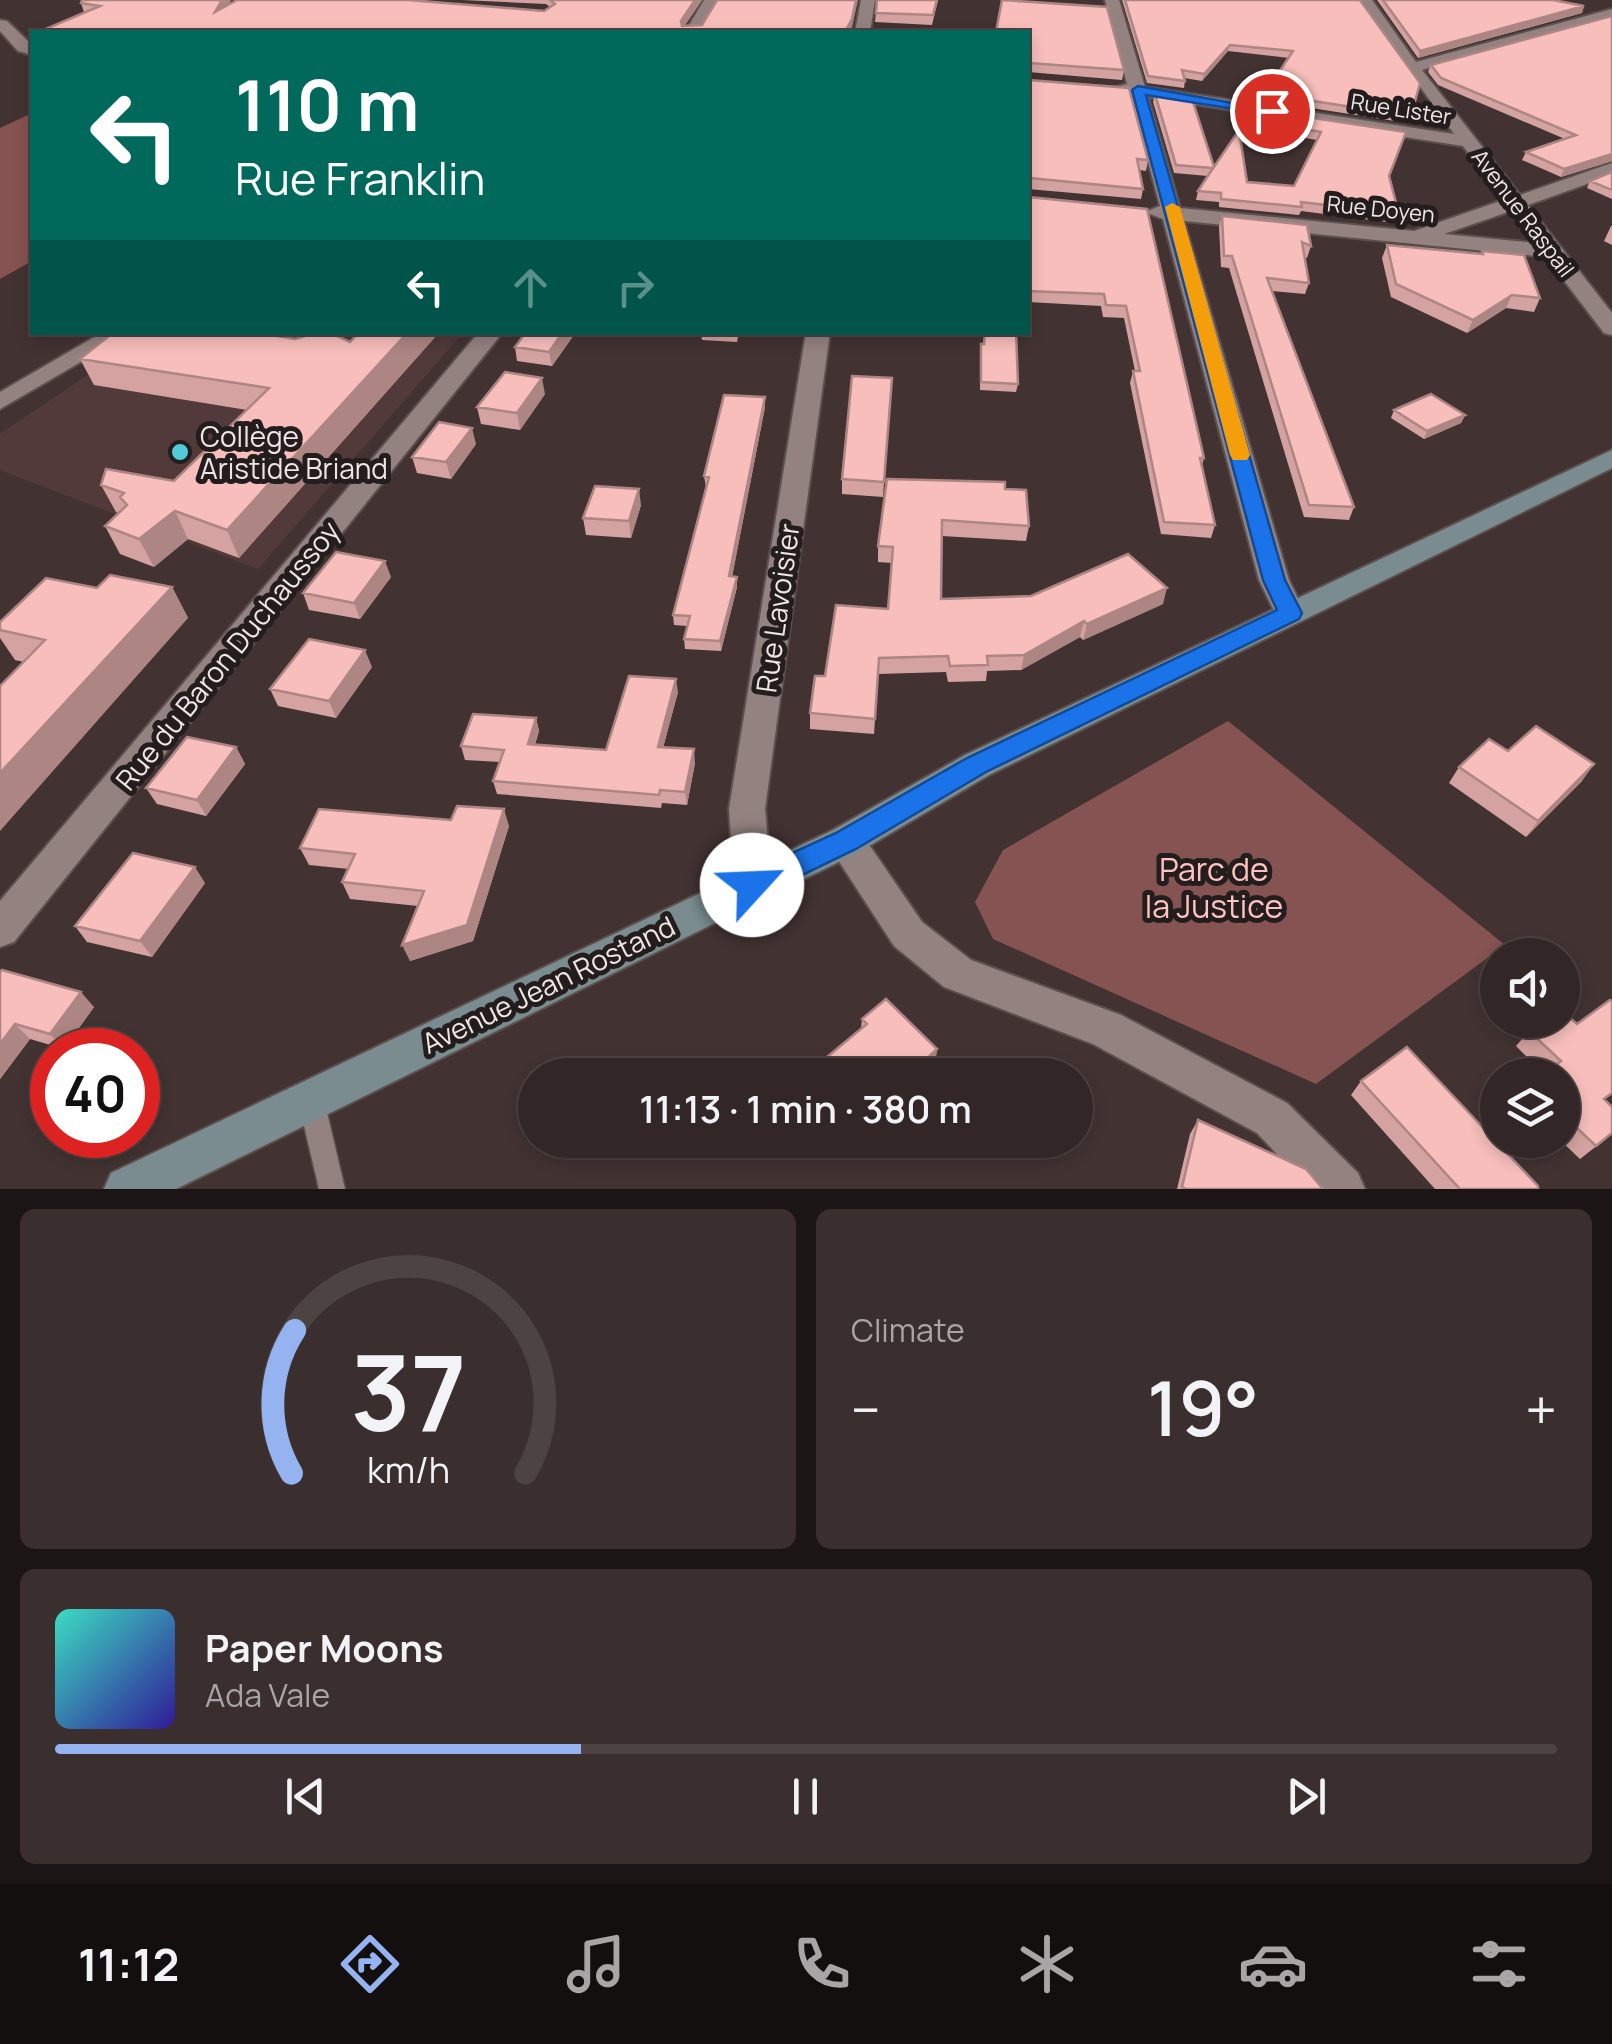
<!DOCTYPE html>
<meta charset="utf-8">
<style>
:root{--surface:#322626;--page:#3a2e2e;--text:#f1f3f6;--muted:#a8a5a7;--line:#4d4343;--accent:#95b2f1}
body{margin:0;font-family:Manrope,sans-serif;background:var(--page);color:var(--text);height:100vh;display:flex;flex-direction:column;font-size:38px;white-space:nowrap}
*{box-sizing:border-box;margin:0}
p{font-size:32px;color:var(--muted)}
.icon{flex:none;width:55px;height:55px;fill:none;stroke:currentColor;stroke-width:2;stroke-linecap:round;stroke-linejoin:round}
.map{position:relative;height:1189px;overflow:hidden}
.side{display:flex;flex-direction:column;gap:20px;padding:20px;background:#1c1515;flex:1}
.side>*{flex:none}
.banner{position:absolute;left:30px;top:30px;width:1000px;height:305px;border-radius:0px;box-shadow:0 5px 15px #0003,0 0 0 2px var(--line);background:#00695c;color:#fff;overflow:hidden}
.buttons{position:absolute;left:1480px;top:938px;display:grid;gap:20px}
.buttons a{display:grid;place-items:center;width:100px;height:100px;border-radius:50%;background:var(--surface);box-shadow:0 5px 15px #0003,0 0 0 2px var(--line);font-size:50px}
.speed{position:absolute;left:30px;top:1028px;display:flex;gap:20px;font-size:50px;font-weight:700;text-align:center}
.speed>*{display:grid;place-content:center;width:130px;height:130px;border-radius:50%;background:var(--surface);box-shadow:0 5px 15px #0003,0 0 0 2px var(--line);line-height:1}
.speed .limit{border:15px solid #d22;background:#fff;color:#111}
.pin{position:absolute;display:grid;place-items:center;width:85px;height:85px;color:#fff;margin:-42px;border:5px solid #fff;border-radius:50%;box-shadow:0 2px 10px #0007}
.me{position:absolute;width:110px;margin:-55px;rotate:65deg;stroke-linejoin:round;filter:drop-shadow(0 0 8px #0008)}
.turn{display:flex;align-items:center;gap:35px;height:210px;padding:0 40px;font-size:45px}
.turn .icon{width:130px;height:130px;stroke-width:2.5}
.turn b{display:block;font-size:70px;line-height:85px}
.lanes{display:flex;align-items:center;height:95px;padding:0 40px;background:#0003;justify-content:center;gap:50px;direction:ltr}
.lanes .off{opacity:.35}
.big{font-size:75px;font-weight:600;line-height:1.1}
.side .tile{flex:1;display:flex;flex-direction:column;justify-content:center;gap:15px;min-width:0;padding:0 35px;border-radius:15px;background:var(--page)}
.side .dial{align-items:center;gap:0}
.dial svg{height:260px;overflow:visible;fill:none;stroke:var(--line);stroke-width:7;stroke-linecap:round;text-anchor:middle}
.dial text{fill:var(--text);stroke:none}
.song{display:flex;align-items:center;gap:30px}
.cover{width:120px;height:120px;border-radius:15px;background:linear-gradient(135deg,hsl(170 70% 55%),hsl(250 70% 35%))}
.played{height:10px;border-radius:5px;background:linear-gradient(90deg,var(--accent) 35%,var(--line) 35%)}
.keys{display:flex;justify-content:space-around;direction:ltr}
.heat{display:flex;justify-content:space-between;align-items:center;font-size:55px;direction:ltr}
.side .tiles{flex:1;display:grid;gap:20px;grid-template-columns:1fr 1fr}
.tile:last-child{grid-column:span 2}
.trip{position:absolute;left:518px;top:1058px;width:575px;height:100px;border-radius:50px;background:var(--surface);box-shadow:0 5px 15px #0003,0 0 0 2px var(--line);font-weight:600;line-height:100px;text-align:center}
.tabs{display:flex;height:160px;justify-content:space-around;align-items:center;background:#140f0f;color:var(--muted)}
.tabs .icon{width:70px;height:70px}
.tabs .on{color:var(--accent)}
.tabs b{font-size:45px;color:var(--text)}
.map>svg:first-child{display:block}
.built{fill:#513a39}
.green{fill:#855351}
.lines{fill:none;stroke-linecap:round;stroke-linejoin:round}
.lane-casing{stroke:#5c504f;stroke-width:3}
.street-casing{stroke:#5c504f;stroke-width:4}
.secondary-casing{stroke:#5c504f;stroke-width:4}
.lane{fill:#948281;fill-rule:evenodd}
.street{fill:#948281;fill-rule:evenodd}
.secondary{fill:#7a8c8f;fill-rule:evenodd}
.wall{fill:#d4a3a1}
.shaded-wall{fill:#ad8583}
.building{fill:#f7bebb;stroke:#ad8583;stroke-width:2.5}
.route{fill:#1a73e8;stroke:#114b97;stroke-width:2.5}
.slow{fill:#f59e0b}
.poi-dot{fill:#52cbd9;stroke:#241d1d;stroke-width:4}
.labels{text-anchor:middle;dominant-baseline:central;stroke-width:10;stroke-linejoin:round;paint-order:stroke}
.far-street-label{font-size:22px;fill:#efe5e4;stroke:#241d1d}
.poi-label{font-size:28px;fill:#efe5e4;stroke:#241d1d;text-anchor:start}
.street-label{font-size:28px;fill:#efe5e4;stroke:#241d1d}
.near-park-label{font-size:32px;fill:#fec3c0;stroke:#241d1d}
</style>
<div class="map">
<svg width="1612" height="1189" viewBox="0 0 1612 1189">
<rect width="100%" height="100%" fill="#423332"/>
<path class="built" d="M150 333H463L258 569 0 470V434Z"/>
<path class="green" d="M32 113V261L0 279V128Z
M1228 721 1505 945 1316 1084 993 939 975 902 1003 850Z"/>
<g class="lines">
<defs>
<path id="lane" d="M311 1087 320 1091 324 1100 345 1189H319L298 1100 302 1091Z"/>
<path id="street" d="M704 0H718L699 32H685Z
M861 0H875L870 32H855Z
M1105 0H1119L1145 87 1454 134 1358 0H1372L1416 62 1612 9V18L1422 70 1520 195 1612 163V175L1528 205 1612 313V335L1604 333 1546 257 1184 221 1289 580 1305 613 1301 621 1290 624 1279 621 1259 580 1163 219 1145 212 1160 206 1130 95 1112 88 1127 84ZM1148 97 1463 146 1503 200 1414 231 1180 208ZM1511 211 1536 243 1444 234Z
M0 20 7 21 32 45V55L18 51 0 31Z
M103 332H132L0 409V392Z
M479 332H503L14 942 0 947V901Z
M806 332H830L765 809 772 885 766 897 753 901 740 897 734 885 729 809Z
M846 826 859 830 922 922 971 960 1121 1015 1287 1103 1358 1173 1365 1189H1310L1257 1133 1093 1044 944 987 894 946 833 852 828 841 833 830Z"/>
<path id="secondary" d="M1612 450V468L989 775 859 852 176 1189H104L111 1173 833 830 965 755Z"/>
</defs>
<use href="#lane" class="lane-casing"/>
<use href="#street" class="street-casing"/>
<use href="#secondary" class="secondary-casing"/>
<use href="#lane" class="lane"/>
<use href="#street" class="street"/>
<use href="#secondary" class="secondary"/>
</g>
<path class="wall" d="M82 0H231L228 5 544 11 550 7 546 4 462 0H702L685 25 852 28 849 32H44L43 30 84 12 81 3Z
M877 0H938L932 25 875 22Z
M1122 0H1360L1420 83 1408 123 1272 102 1274 95 1267 94 1269 87 1289 58 1228 51 1202 81 1184 78 1185 81 1184 88 1147 83Z
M1377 0H1553L1584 6 1582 13 1418 58Z
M1612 16V161L1561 177 1522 160 1526 152 1565 139 1438 85 1428 72 1431 65Z
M1028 32 1124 70 1122 80 1028 72Z
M1028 78 1148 160 1146 171 1139 170 1143 189 1141 199 1028 189Z
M1155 94 1214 167 1247 182 1294 186 1317 140 1259 130 1261 122 1406 132 1390 176 1399 214 1396 223 1301 211 1299 215 1219 207V202L1196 200 1198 191 1208 176 1174 173 1153 102Z
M1612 172V199L1587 188 1590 181Z
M1028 195 1029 197 1147 209 1204 458 1202 465 1215 525 1211 538 1161 534 1130 383 1133 371H1135L1124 318 1103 317 1101 306 1028 302Z
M1222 216 1307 225 1311 246 1307 258 1305 257 1309 283 1305 294 1272 291 1354 507 1349 520 1304 517 1229 268 1221 267 1219 227Z
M1611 226H1612V245L1604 241Z
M1387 245 1481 254 1482 251 1540 298 1534 312 1506 308 1467 333 1391 297 1382 258Z
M359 332H451L447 337 436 336 239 558 188 539 154 567 120 554 105 526 118 513 116 512 101 485 174 481 247 410 94 385 80 359 270 335 295 339 350 342Z
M526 332H576L552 366 517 361 515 347Z
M701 332H739L737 342 702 340Z
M984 332 1018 384 1016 392 980 390V352L981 344H984Z
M892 378 883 497 842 494V479Z
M545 394 520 430 481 424 477 407Z
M765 407 732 577 737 587 721 651 685 649 684 639 687 626 674 625 673 615 706 487 704 476Z
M1394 410 1465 415 1461 423 1424 439 1391 418Z
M476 444 451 479 417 473 412 457Z
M1005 489 1029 526 1026 541 942 536 941 599 1163 604 1083 640 1080 637 1021 670 987 671 986 681 948 682 946 672 878 674 874 734 810 729V713L825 676 888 609 892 563 878 562V546Z
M641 505 631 538 586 535 583 518Z
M391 577 360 619 309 610 303 593Z
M172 587 188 618 24 662 15 660 0 638V622L97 588Z
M372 667 336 718 278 706 270 689Z
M678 692 663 747 695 763 687 805 662 803 661 808 497 794 493 781 500 762 465 760 461 746 536 718 539 731 535 745 606 750Z
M236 747 245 764 206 816 157 804 146 788Z
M1508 751 1582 781 1526 837 1449 783 1459 767Z
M509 826 473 941 410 961 418 906 350 899 342 882 349 869 309 865 300 848Z
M205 883 152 957 87 942 75 926Z
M0 972 94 1007 64 1049 30 1039 0 1079Z
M862 1019 937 1049 935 1064 923 1075H815V1067L861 1029Z
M1529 1031 1606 1101 1612 1134 1580 1159 1560 1140H1562V1075L1544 1074 1516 1046Z
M1361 1081 1538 1189H1435L1351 1095Z
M1198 1120 1323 1189H1177L1190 1134Z"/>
<path class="shaded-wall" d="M222 0H231L218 21 215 12Z
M695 0H702L682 30 681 21Z
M856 0H858L852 28 849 32H845Z
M1584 6 1582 13 1418 58 1420 51Z
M1230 45 1228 51 1202 81 1204 74Z
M1612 154V161L1561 177 1564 169Z
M1512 295 1506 308 1467 333 1473 320Z
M408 332H435L436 336 239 558 227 530Z
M563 332H576L552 366 549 352Z
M542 378 545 394 520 430 517 413Z
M765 397V407L730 587 729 576Z
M1465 415 1461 423 1424 439 1427 431Z
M472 428 476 444 451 479 446 462Z
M639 489 641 505 631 538 629 521Z
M175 511 188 539 154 567 139 539Z
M385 561 391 577 360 619 354 603Z
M737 577V587L721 651 720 641Z
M172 587 188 618 0 831V773Z
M1167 588 1163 604 1083 640 1087 624Z
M1084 621 1080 637 1021 670 1024 655Z
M365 650 372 667 336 718 329 701Z
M676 679 678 692 660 760 658 747Z
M536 718 539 731 531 757 528 744Z
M236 747 245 764 206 816 197 800Z
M694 749 695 763 687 805 685 792Z
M1594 764 1582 781 1526 837 1538 821Z
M504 809 509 826 473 941 410 961 402 945Z
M195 867 205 883 152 957 140 941Z
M81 992 94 1007 64 1049 50 1034Z
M15 1024 30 1039 0 1079V1044Z
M937 1049 935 1064 923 1075H910Z"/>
<path class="building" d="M82 0H222L215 12 237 0H408L544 11 555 4 550 0H695L681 21 682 26 702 25 717 0H856L852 19 845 32H58L43 30 100 6 81 3Z
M877 0H937L933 15 876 13Z
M1002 0 1107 7 1124 70 1030 63 1028 69V32H996Z
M1125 0H1360L1420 83 1411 116 1274 95 1277 88 1269 87 1293 51 1230 45 1204 74 1182 70 1185 81 1148 76Z
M1383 0H1553L1584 6 1420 51Z
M1612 16V154L1564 169 1526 152 1576 135 1441 78 1431 65Z
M1028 78 1029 80 1129 88 1148 160 1137 159 1143 189 1030 178 1028 180Z
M1155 94 1192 99 1214 167 1239 130 1247 182 1294 186 1321 132 1261 122 1266 111 1406 132 1389 176 1399 214 1301 202 1302 207 1221 199V193L1198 191 1213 168 1176 165Z
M1612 172V190L1590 181Z
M1028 195 1029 197 1147 209 1204 458H1200L1215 525 1164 522 1133 371H1140L1126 306 1106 305 1104 294 1028 291Z
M1222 216 1307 225 1311 246 1302 242 1309 283 1267 278 1354 507 1309 505 1232 256H1224Z
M1387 245 1483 254 1482 251 1524 255 1540 298 1512 295 1473 320 1396 284Z
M114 332H269L270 335 295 339 319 332H329L350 342 359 332H408L227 530 175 511 139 539 105 526 127 505 120 497 124 493 101 485 106 469 174 481 269 388 80 359Z
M526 332H563L549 352 515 347Z
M985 332H1016L1018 384 981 382V344H984Z
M505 372 542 378 517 413 477 407Z
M852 376 892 378 884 482 842 479Z
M1431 394 1465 415 1427 431 1394 410Z
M724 395 765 397 729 576 737 577 720 641 684 639 690 616 673 615 709 477 704 476Z
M439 422 472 428 446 462 412 457Z
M887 479 1005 482V489L1026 490 1029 526 942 520 941 599 1031 596 1128 554 1167 588 1087 624 1084 621 1024 655 987 656 988 665 950 666 948 656 879 658 875 719 810 713 815 676H825L836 605 888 609 893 547 878 546Z
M595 486 639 489 629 521 583 518Z
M336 552 385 561 354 603 303 593Z
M110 575 172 587 0 773V686L45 640 0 630V622L46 578 97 588Z
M309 639 365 650 329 701 270 689Z
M629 676 676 679 658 747 694 749 685 792 660 790 659 795 493 781 504 750 461 746 473 714 536 718 528 744 606 750Z
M1536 726 1594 764 1538 821 1459 767 1489 739 1508 751Z
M187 737 236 747 197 800 146 788Z
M457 806 504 809 467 925 402 945 424 891 342 882 355 854 300 848 319 809 451 820Z
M133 853 195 867 140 941 75 926Z
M2 970 81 992 50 1034 15 1024 0 1044V972Z
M886 999 937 1049 910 1075H822L815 1067 867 1024 862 1019Z
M1610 1000 1612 1001V1093L1604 1099 1612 1107V1133L1596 1146 1562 1114V1075H1543L1561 1061 1529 1031 1544 1020H1562V1011L1577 1024Z
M1407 1047 1538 1186V1189H1460L1361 1081Z
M1198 1120 1306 1169 1323 1189H1186L1182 1187Z"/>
<path class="route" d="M1138 86 1278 111 1272 115 1146 95 1285 580 1302 613 1299 619 986 772 856 849 763 894 752 897 742 894 738 885 742 876 836 833 967 758 1277 610 1263 580 1132 90Z"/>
<path class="slow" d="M1172 203 1180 207 1250 455 1247 460H1233L1230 455 1165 207Z"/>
<circle class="poi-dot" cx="180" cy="452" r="10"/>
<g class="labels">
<g class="far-street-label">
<text transform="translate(1401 109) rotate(9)">Rue Lister</text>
<text transform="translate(1381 209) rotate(6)">Rue Doyen</text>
<text transform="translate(1523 213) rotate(53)">Avenue Raspail</text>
</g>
<g class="poi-label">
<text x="200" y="436">Collège<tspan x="200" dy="32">Aristide Briand</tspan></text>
</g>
<g class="street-label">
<text transform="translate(777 608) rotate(-82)">Rue Lavoisier</text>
<text transform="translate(227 655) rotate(-51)">Rue du Baron Duchaussoy</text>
<text transform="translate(548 984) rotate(-26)">Avenue Jean Rostand</text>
</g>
<g class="near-park-label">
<text x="1214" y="869">Parc de<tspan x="1214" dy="37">la Justice</tspan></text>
</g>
</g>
</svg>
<div class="buttons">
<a><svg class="icon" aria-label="sound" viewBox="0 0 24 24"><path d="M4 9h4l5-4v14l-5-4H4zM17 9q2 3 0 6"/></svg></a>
<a><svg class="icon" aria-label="layers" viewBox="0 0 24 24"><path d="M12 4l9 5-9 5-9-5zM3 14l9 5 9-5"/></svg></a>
</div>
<div class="speed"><div class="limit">40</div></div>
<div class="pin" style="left:1272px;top:111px;background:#d93025"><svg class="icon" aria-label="arrive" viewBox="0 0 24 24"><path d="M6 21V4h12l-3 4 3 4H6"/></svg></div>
<svg class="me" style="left:752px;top:885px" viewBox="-20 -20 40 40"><circle r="19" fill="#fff"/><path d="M0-13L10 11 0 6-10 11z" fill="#1a73e8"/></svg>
<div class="trip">11:13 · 1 min · 380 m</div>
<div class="banner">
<div class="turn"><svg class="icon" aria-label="left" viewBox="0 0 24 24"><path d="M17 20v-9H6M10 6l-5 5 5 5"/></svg><div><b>110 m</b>Rue Franklin</div></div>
<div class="lanes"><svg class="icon" aria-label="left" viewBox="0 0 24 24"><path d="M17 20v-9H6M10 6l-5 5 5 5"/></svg><svg class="icon off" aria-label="ahead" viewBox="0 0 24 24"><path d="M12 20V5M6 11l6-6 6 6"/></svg><svg class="icon off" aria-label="right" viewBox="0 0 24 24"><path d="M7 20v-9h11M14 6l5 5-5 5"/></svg></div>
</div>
</div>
<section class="side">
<div class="tiles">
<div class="tile dial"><svg viewBox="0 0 100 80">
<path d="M14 69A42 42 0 1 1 86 69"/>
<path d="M14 69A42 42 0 0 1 15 25" stroke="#95b2f1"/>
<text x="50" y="56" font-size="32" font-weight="700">37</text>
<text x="50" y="72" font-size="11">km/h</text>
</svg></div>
<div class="tile"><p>Climate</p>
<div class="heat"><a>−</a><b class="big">19°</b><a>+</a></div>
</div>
<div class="tile">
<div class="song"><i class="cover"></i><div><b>Paper Moons</b><p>Ada Vale</p></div></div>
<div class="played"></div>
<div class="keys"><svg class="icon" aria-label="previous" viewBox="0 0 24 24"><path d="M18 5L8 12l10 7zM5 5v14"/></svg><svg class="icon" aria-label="pause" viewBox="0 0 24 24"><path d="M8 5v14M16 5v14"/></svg><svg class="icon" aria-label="next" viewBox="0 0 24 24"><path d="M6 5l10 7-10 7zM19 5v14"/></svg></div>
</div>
</div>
</section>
<nav class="tabs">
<b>11:12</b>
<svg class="icon on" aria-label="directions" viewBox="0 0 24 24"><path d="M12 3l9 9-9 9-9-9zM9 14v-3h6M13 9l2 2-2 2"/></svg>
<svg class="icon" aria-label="music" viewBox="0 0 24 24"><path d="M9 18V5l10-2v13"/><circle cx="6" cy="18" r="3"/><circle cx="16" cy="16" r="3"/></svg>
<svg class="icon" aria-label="phone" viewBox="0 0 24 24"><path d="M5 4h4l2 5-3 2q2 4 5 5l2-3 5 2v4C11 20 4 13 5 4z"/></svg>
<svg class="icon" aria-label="climate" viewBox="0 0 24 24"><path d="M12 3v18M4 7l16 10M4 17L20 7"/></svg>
<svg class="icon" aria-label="car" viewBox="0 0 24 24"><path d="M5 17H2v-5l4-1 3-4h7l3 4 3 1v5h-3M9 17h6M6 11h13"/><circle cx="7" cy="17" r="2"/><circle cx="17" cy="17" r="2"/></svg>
<svg class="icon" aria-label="filters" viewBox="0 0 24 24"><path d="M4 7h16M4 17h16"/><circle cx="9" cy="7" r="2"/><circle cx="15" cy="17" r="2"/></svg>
</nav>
